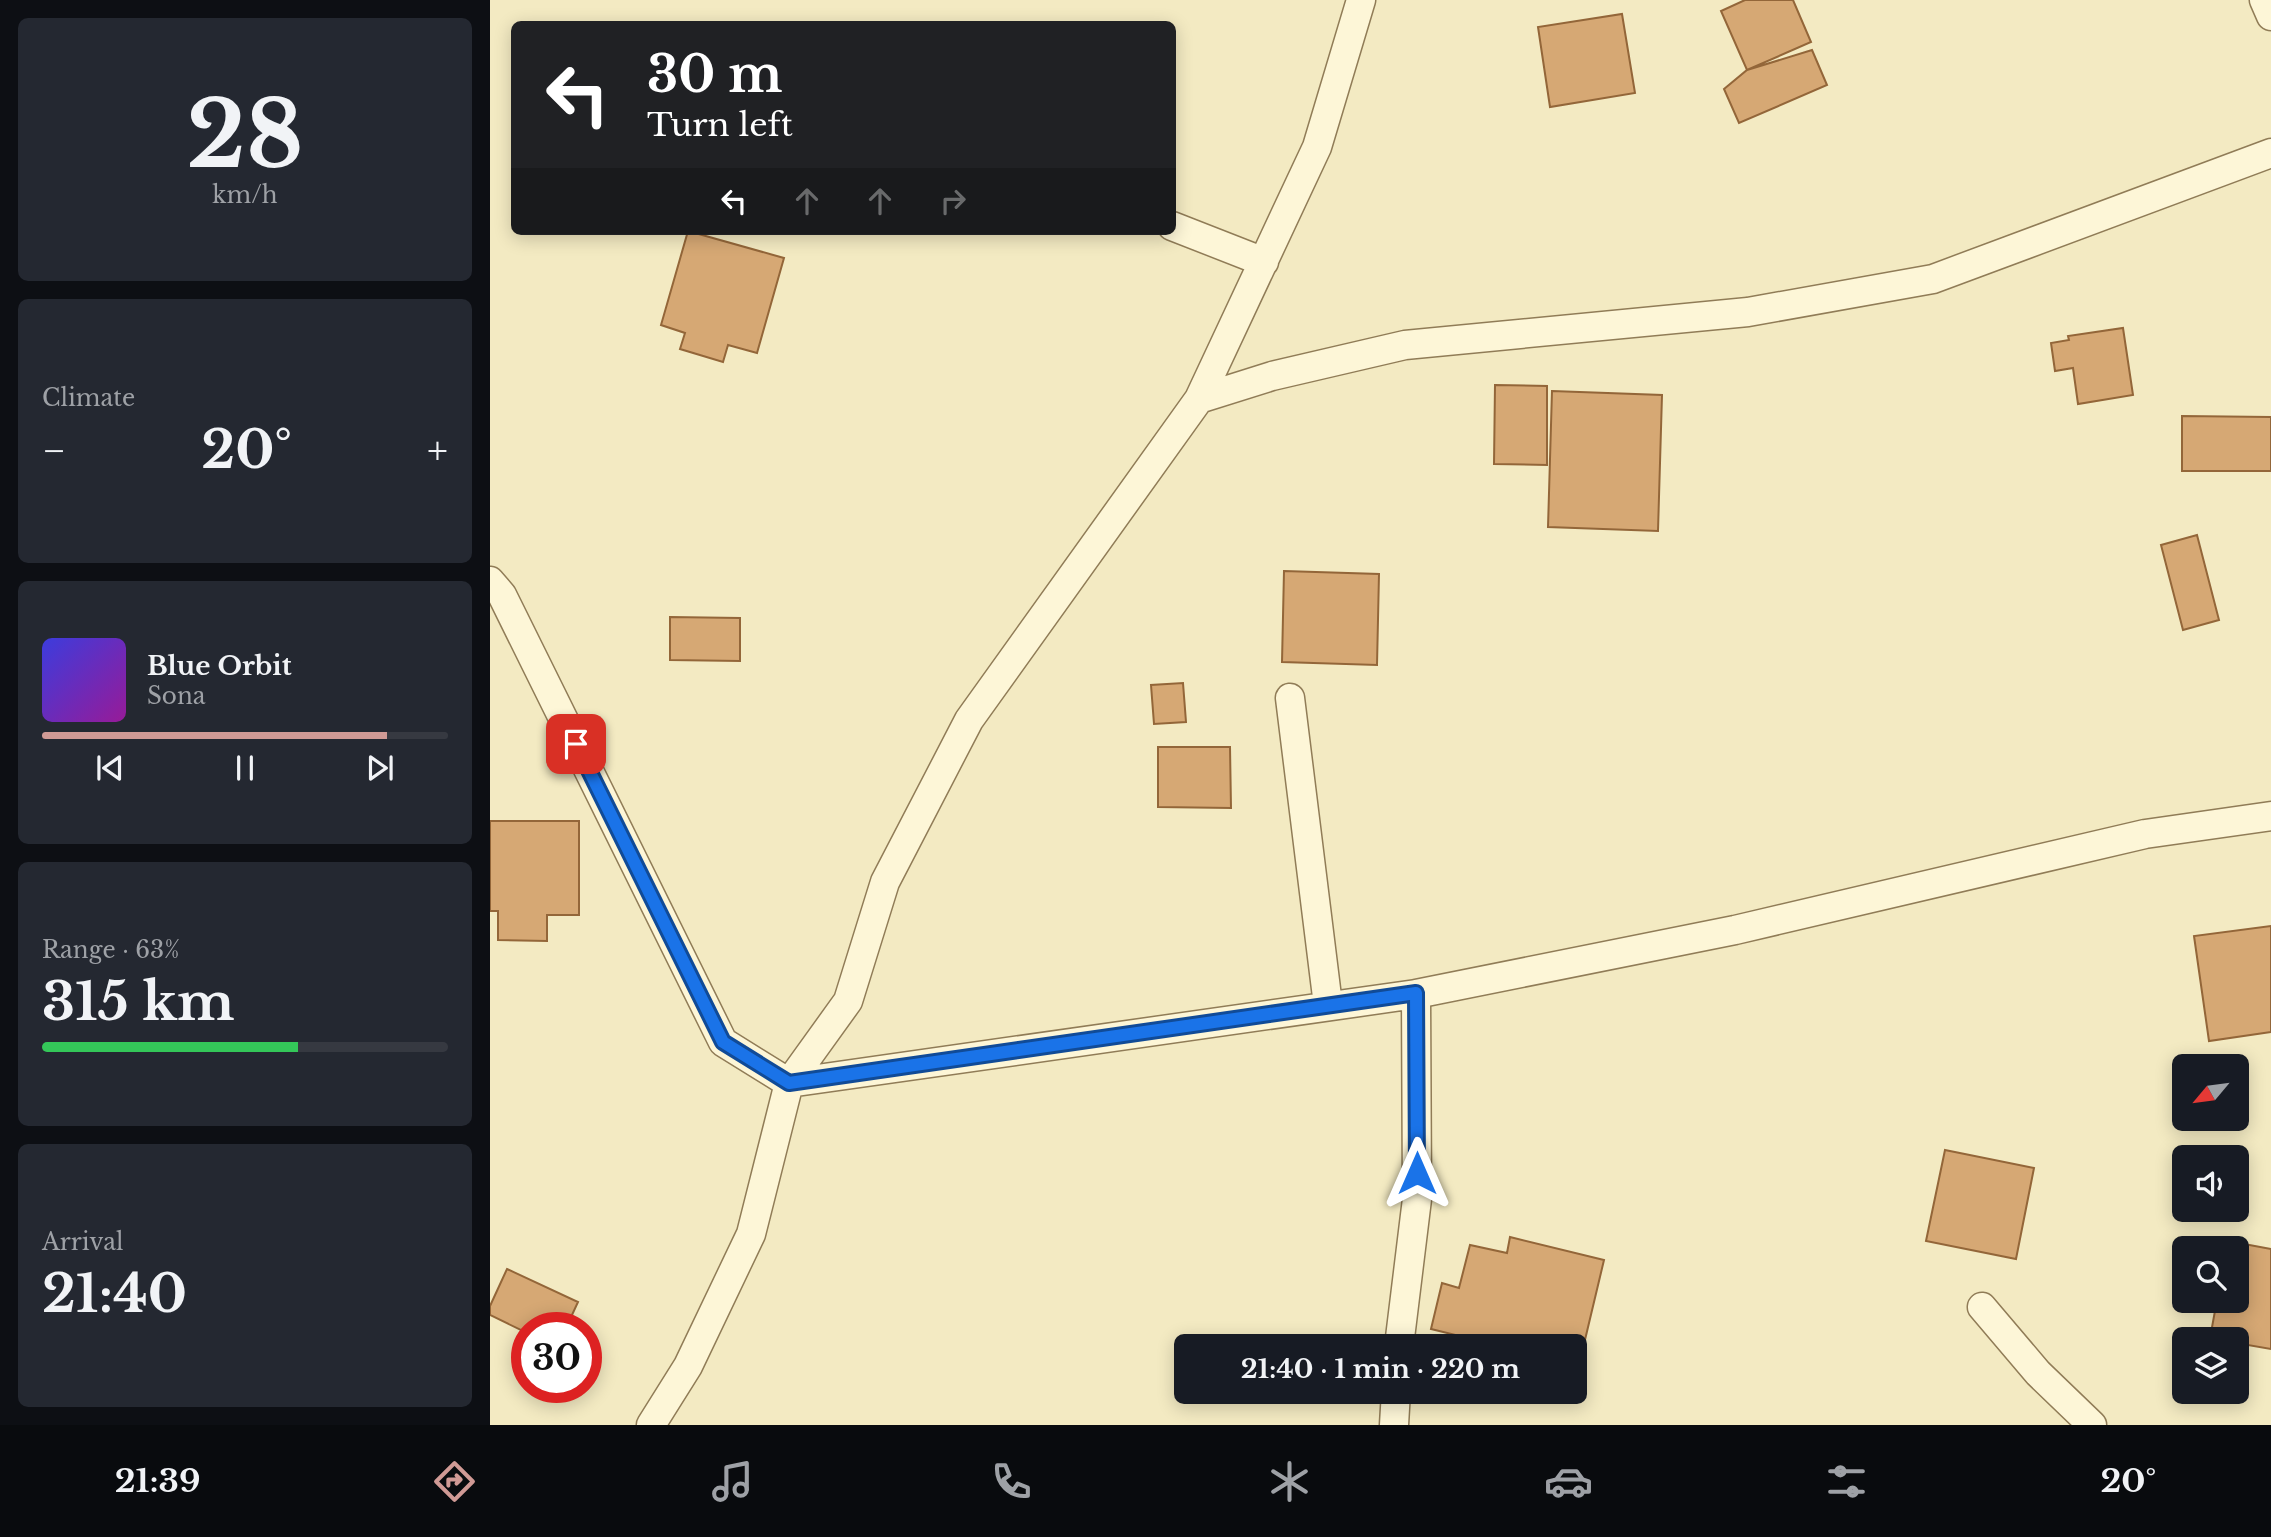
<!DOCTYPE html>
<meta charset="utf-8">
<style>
:root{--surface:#171b24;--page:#242831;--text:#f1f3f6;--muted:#9ea1a6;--line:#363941;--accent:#d09a95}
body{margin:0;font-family:"Libre Baskerville",serif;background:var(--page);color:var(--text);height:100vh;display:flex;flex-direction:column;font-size:26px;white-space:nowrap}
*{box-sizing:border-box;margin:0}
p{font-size:23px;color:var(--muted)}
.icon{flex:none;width:38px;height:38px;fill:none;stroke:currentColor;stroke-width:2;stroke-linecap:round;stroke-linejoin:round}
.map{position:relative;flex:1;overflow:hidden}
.drawer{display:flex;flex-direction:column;gap:18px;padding:18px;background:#0d0f14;width:490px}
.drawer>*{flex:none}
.top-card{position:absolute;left:21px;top:21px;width:665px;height:214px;border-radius:10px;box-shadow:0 4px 18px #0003;background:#202124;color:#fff;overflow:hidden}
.needle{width:46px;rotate:241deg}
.buttons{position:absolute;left:1682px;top:1054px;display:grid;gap:14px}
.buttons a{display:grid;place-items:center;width:77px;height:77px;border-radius:10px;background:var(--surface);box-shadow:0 4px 18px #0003;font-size:35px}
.speed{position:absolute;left:21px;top:1312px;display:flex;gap:14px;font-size:35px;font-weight:700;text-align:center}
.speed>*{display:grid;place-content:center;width:91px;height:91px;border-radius:50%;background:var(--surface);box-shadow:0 4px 18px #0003;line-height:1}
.speed .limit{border:10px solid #d22;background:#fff;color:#111}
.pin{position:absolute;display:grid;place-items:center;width:60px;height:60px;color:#fff;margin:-30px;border-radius:14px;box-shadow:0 4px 10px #0006}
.me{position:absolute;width:77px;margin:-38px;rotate:0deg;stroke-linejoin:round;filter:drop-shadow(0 0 5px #0008)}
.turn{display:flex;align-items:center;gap:24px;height:147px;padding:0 21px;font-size:32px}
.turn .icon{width:91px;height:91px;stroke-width:2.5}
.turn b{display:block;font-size:49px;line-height:60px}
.lanes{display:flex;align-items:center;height:66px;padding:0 21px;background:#0003;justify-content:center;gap:35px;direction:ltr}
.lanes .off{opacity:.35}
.big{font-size:52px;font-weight:800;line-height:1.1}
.drawer .tile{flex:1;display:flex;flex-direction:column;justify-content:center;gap:10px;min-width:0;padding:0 24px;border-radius:10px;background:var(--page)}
.drawer .dial{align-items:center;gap:0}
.dial b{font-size:91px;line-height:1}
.song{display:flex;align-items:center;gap:21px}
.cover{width:84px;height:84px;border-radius:10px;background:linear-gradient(135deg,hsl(240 70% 55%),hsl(300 70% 35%))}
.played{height:7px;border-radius:4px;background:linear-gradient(90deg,var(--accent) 85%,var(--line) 85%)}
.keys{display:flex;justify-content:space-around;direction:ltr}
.heat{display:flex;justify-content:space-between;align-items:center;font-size:38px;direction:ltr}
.charge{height:10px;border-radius:5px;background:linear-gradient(90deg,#34c759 63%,var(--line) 0)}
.trip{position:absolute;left:684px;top:1334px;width:413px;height:70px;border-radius:10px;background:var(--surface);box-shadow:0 4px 18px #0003;font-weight:800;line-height:70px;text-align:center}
.tab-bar{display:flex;height:112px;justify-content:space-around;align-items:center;background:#090b0e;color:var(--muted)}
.tab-bar .icon{width:49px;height:49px}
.tab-bar .on{color:var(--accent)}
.tab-bar b{font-size:32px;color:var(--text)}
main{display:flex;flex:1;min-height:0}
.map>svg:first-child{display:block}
.building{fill:#d6a874;stroke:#936639;stroke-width:2}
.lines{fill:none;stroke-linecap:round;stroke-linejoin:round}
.minor-casing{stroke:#907c57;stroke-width:31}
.minor{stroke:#fdf6d7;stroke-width:28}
.route-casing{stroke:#114b97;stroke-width:18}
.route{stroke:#1a73e8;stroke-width:12}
</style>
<main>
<section class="drawer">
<div class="tile dial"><b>28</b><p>km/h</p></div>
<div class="tile"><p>Climate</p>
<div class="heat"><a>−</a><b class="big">20°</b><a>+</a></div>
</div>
<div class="tile">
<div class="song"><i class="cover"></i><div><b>Blue Orbit</b><p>Sona</p></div></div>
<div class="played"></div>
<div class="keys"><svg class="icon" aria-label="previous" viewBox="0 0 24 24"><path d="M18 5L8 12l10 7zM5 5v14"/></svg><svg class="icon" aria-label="pause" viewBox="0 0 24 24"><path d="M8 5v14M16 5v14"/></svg><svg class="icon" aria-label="next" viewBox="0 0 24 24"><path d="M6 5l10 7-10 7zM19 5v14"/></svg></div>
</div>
<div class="tile"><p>Range · 63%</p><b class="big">315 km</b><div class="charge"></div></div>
<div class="tile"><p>Arrival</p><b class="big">21:40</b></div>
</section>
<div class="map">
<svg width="1781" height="1425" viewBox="0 0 1781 1425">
<rect width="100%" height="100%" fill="#f3eac2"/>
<path class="building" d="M1255 0H1303L1321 42 1257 70 1231 11Z
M1132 14 1145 93 1060 107 1048 27Z
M1322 50 1337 85 1249 123 1234 89 1257 70Z
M198 231 294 258 267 353 238 345 233 362 190 349 195 333 171 325Z
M1633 328 1643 395 1588 404 1583 368 1565 371 1561 343 1579 340 1578 336Z
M1005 385 1057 386V465L1004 464Z
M1062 391 1172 395 1168 531 1058 527Z
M1692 416 1781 417V471H1692Z
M1707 535 1729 620 1693 630 1671 545Z
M794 571 889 574 887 665 792 662Z
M180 617 250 618V661L180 660Z
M693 683 696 722 664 724 661 685Z
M668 747H740L741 808 668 807Z
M0 821H89V915H57V941L8 940V911H0Z
M1781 926V1032L1719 1041 1704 936Z
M1455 1150 1544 1168 1526 1259 1436 1241Z
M1020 1237 1114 1260 1089 1365 1085 1364V1346H1010L941 1329 952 1283 969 1288 980 1245 1017 1253Z
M1738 1241 1781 1249V1349L1746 1343V1339L1720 1338 1727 1300H1746V1248H1737Z
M17 1269 88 1302 76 1328H37V1333L0 1315V1306Z"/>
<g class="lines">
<defs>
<path id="minor" d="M1774 0 1781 16
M682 226 774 262
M709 399 827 147 871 0
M0 581 12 595 233 1042 299 1083 926 994 1245 930 1655 834 1781 816
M800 698 838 1005
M1492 1307 1548 1373 1602 1425
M909 1346 927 1199 926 994
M161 1425 198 1366 261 1234 299 1083 358 1001 395 882 479 720 709 399 782 376 915 345 1258 312 1443 279 1781 153
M904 1425 906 1391"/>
</defs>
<use href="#minor" class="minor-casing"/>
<use href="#minor" class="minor"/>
</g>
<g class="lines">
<defs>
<path id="route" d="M86 744 233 1042 299 1083 926 993 927 1173"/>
</defs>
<use href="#route" class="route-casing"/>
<use href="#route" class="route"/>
</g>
</svg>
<div class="buttons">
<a><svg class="needle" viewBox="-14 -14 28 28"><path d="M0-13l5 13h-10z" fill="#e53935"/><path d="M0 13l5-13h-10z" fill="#9ea1a6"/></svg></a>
<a><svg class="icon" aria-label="sound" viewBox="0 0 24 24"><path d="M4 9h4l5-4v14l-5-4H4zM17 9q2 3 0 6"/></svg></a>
<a><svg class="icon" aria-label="search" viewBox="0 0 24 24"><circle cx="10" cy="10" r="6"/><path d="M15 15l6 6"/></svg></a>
<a><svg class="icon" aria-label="layers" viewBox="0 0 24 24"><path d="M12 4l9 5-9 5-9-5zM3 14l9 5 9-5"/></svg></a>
</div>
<div class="speed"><div class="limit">30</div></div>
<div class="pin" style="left:86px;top:744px;background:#d93025"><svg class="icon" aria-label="arrive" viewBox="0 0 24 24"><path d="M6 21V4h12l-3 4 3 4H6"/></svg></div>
<svg class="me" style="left:927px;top:1173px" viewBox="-20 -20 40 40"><path d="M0-17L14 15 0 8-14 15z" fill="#1a73e8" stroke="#fff" stroke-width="4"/></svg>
<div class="trip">21:40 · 1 min · 220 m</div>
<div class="top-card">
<div class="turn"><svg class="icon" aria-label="left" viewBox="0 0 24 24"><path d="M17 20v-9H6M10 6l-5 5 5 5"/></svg><div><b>30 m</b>Turn left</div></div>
<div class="lanes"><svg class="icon" aria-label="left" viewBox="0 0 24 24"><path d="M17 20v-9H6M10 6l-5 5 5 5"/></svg><svg class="icon off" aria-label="ahead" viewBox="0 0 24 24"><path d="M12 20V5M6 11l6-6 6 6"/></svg><svg class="icon off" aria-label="ahead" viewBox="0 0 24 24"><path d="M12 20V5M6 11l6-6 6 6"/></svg><svg class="icon off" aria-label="right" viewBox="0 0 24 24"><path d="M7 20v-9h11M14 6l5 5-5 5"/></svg></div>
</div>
</div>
</main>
<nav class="tab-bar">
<b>21:39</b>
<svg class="icon on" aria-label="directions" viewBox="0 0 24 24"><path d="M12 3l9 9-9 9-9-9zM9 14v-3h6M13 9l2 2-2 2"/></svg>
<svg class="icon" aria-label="music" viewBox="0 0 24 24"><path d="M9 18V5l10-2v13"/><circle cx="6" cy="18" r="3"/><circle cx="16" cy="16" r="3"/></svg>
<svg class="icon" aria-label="phone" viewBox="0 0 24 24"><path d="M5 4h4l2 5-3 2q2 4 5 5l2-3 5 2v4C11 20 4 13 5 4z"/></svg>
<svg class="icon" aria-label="climate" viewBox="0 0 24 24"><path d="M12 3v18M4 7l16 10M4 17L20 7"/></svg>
<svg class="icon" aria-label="car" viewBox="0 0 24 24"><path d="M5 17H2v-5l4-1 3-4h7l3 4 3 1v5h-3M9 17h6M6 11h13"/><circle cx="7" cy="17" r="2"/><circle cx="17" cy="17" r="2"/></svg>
<svg class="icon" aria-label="filters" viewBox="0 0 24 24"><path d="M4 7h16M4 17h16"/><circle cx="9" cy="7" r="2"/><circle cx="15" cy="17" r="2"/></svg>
<b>20°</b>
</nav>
